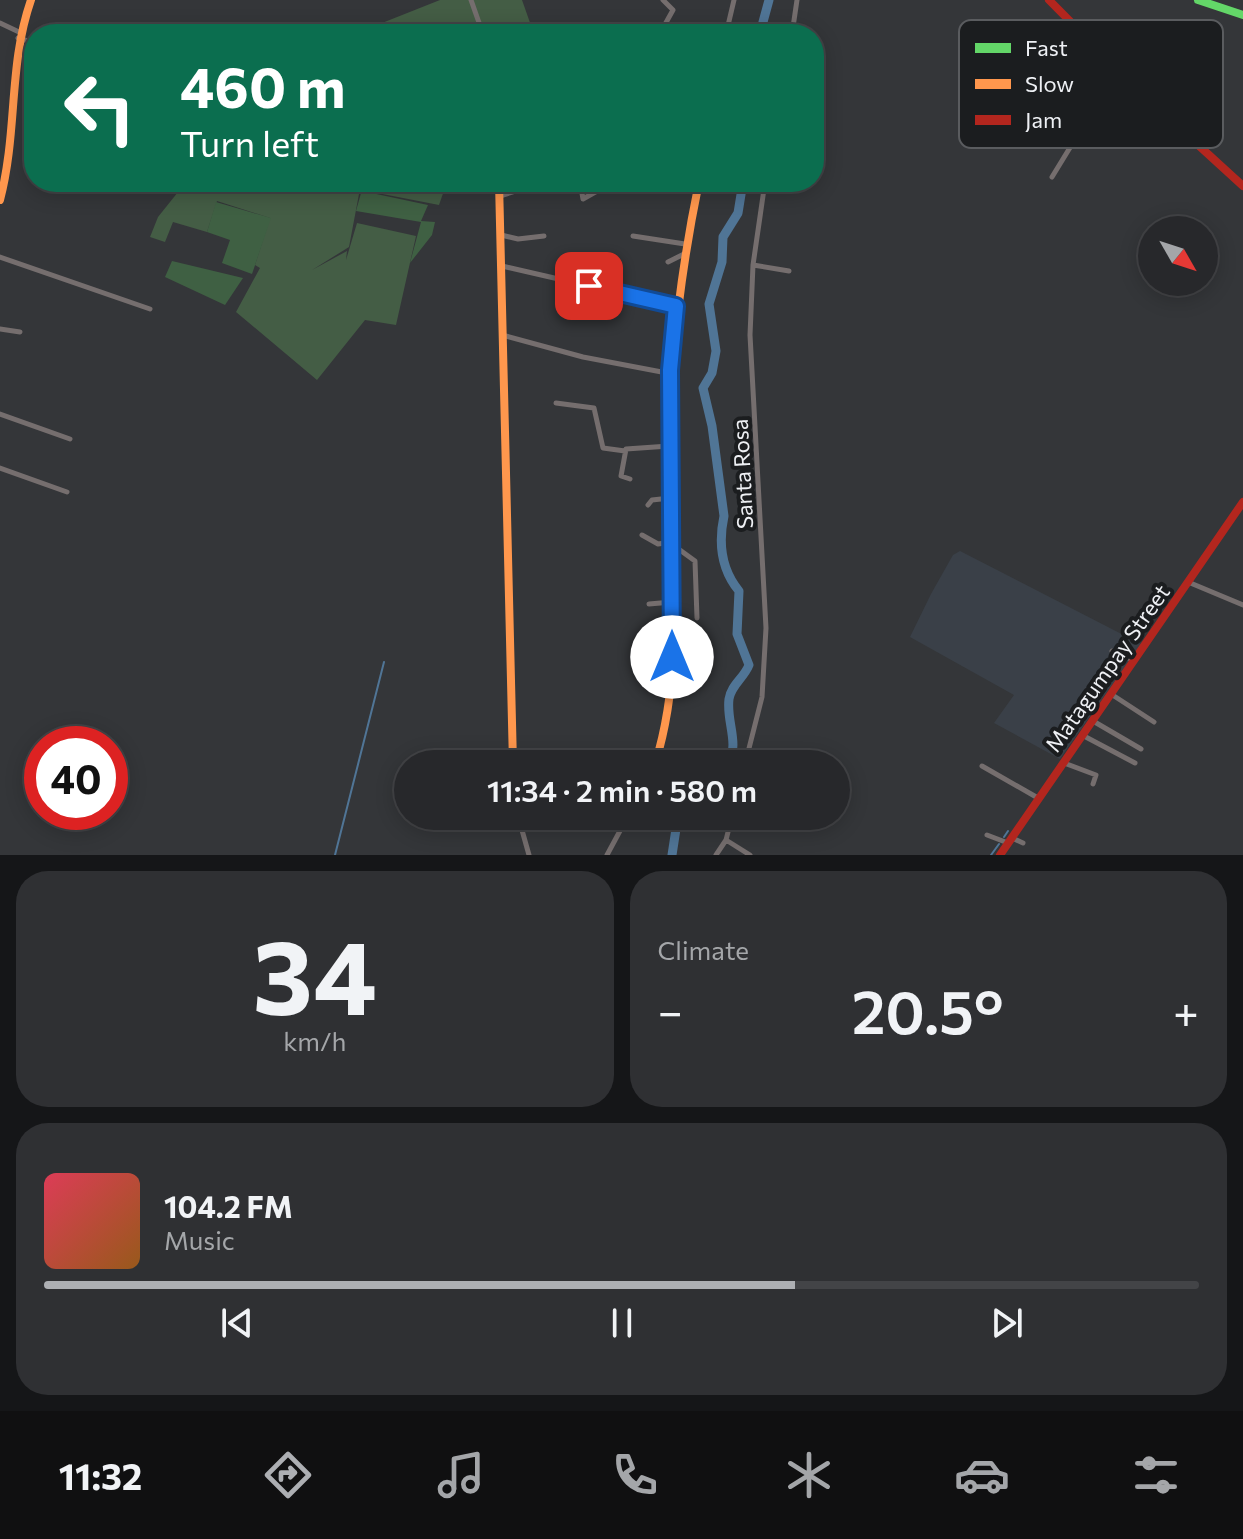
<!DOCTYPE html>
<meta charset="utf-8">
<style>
:root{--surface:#27282b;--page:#2f3033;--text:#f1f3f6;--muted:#a4a6a9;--line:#434447;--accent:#adafb3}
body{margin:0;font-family:Commissioner,sans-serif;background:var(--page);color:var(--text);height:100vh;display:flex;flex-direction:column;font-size:30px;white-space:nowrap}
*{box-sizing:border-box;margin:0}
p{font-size:26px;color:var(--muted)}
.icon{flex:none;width:44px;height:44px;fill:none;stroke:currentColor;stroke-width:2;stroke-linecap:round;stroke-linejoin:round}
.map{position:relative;height:855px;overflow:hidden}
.side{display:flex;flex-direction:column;gap:16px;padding:16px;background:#151618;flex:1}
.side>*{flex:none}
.guide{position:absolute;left:24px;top:24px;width:800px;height:168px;border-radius:32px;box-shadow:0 4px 20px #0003,0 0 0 2px var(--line);background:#0b6e4f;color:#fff;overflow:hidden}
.needle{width:52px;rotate:129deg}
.tools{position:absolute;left:1138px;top:216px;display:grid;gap:16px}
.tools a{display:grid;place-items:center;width:80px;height:80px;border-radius:50%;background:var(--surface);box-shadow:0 4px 20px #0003,0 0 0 2px var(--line);font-size:40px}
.speed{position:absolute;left:24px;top:726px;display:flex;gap:16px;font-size:40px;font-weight:700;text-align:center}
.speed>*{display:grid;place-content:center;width:104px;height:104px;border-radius:50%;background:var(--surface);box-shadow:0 4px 20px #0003,0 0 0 2px var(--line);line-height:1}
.speed .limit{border:12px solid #d22;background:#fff;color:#111}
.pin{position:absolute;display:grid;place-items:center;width:68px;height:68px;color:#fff;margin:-34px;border-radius:16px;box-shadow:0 4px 12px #0006}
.me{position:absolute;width:88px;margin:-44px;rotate:0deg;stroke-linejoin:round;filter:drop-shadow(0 0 6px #0008)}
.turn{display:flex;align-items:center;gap:28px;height:168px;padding:0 24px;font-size:36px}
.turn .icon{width:104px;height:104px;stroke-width:2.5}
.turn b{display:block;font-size:56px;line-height:68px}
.big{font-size:60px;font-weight:600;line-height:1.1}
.side .widget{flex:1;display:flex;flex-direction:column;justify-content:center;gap:12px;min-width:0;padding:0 28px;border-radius:32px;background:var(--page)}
.side .dial{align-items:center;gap:0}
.dial b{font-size:104px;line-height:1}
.song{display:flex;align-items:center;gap:24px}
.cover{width:96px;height:96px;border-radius:12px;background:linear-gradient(135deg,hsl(350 70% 55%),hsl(30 70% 35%))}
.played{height:8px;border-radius:4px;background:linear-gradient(90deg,var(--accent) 65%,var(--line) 65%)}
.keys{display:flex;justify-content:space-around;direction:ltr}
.heat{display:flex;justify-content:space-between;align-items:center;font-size:44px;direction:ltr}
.side .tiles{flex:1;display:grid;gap:16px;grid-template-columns:1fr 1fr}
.widget:last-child{grid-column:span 2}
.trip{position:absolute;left:394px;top:750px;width:456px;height:80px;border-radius:40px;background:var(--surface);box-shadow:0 4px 20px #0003,0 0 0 2px var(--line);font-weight:600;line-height:80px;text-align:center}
.dock{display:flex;height:128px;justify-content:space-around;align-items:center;background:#101011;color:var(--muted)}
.dock .icon{width:56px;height:56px}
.dock .active{color:var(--accent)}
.dock b{font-size:36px;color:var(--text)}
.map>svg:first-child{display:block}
.built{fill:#3a4048}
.green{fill:#445d45}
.forest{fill:#3f6043}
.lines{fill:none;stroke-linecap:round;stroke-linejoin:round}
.stream{stroke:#507596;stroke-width:2}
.river{stroke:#507596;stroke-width:9}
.street{stroke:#756e6e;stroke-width:5}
.fast{stroke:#63d668;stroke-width:8}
.slow{stroke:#ff974d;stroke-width:8}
.jam{stroke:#b3261e;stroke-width:8}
.route-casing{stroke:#114b97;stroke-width:20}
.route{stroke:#1a73e8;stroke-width:14}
.labels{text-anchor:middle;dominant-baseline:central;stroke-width:8;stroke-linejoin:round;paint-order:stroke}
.street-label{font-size:22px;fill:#eef0f4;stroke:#1b1d1f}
.key{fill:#1b1d1f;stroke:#5a5c5f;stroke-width:2}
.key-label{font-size:22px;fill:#eef0f4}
</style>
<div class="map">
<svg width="1243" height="855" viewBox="0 0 1243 855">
<rect width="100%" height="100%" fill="#343639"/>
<path class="built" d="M960 551 1141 644 1060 759 994 723 1014 695 910 637 931 594 953 555Z"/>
<path class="green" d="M440 0H522L534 34H375L382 23Z
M186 182H336L359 194 349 247 312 270 347 251 346 260 357 223 416 236 396 325 365 320 317 380 236 312 260 268 255 265 270 218 217 201 207 232 173 222 165 242 150 237 158 217Z
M368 182H447L439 205 367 191Z"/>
<path class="forest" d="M336 182H367V192L428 205 421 221 435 222 432 235 410 263 421 222 356 211 361 193Z
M216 202 271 218 252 274 222 263 230 240 207 232Z
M172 261 243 278 225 305 165 277Z"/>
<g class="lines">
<path class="stream" d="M1004 837 1008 831
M335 855 384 662
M991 855 999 844"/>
<path class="river" d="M768 34 763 22 769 0
M728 764C740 743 726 722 729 699 731 685 744 678 749 665L737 634 739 591C721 569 718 544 724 516L712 426 703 388 712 373 716 351 709 304 722 262 723 237 738 213 743 182
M672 855 678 816"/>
<path class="street" d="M471 0 483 34
M663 0 673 10 663 28 670 34
M0 23 19 32
M726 34 734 0
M792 34 797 0
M18 38 34 43
M1017 89 1077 28
M1057 90 1089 83 1111 93 1124 77
M1052 177 1104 92
M580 182 583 199 613 182
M780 185 781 182
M500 196 544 182
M501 235 518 239 544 236
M633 236 685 244
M0 257 150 309
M668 262 684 254
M753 265 789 271
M502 266 676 306
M0 329 20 332
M502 335 583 357 667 373 670 370
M556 403 594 408 603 448 625 451
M0 414 70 439
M0 468 67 492
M630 479 621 476 626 449 669 446
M648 505 652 500 670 498
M642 535 658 544 672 542
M673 545 695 561 697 618
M1188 582 1243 605
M649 604 672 602
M1112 651 1133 660
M1111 694 1154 722
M1093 721 1141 749
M1082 735 1135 763
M1064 763 1096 775 1093 784
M745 764 762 697 766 628 750 335 753 265 765 182
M982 766 1038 798
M518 816 529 855
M987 835 1008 843
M1012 838 1023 843
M726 840 750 855
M607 855 628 816
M716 855 726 840 732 816"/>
<path class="fast" d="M1198 0 1243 15"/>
<path class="slow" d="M499 182 513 764
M0 200C18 131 8 66 31 0
M655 764C686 665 670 563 669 461 669 367 680 274 699 182"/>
<path class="jam" d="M1049 0 1139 91 1243 186
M1000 855 1243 502"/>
</g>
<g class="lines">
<defs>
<path id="route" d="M589 286 676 306 670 370 672 657"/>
</defs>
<use href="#route" class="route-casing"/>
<use href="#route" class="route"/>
</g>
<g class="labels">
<g class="street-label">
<text transform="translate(742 474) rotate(-93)">Santa Rosa</text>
<text transform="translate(1107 668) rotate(-55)">Matagumpay Street</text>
</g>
</g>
<rect x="959" y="20" width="264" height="128" rx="12" class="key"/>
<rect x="975" y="43" width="36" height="10" fill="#63d668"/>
<rect x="975" y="79" width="36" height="10" fill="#ff974d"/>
<rect x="975" y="115" width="36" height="10" fill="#b3261e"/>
<g class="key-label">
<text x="1025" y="56">Fast</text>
<text x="1025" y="92">Slow</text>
<text x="1025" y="128">Jam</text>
</g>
</svg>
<div class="tools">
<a><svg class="needle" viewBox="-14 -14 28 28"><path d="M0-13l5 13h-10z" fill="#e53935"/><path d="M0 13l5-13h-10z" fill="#a4a6a9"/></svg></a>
</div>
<div class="speed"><div class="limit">40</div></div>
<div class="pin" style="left:589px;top:286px;background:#d93025"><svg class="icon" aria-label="arrive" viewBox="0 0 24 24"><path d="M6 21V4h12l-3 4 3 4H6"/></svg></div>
<svg class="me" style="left:672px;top:657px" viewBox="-20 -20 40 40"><circle r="19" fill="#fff"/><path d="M0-13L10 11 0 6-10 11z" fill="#1a73e8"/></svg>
<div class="trip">11:34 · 2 min · 580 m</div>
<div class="guide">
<div class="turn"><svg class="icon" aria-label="left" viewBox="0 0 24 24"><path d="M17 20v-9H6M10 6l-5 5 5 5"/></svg><div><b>460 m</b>Turn left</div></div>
</div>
</div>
<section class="side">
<div class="tiles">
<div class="widget dial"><b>34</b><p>km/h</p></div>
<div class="widget"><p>Climate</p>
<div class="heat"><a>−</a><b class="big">20.5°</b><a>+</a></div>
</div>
<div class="widget">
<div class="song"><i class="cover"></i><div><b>104.2 FM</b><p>Music</p></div></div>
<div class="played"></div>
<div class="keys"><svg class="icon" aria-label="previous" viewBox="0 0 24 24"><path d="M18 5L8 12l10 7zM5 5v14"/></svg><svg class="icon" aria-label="pause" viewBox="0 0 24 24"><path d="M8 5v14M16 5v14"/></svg><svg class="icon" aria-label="next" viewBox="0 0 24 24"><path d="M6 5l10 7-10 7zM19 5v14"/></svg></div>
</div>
</div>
</section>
<nav class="dock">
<b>11:32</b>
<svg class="icon active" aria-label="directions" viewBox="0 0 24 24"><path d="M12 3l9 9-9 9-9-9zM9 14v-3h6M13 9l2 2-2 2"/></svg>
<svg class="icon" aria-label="music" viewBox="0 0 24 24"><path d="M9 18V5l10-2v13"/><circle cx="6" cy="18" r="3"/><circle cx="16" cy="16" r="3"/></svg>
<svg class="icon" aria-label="phone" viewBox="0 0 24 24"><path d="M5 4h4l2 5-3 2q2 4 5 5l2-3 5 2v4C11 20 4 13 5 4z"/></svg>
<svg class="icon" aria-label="climate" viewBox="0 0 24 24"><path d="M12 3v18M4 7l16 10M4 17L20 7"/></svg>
<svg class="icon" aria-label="car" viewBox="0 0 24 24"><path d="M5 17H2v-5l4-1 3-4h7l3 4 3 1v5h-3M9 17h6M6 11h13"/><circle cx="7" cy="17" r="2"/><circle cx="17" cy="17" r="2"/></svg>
<svg class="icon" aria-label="filters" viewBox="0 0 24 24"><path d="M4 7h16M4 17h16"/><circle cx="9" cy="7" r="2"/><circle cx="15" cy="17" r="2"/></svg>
</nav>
